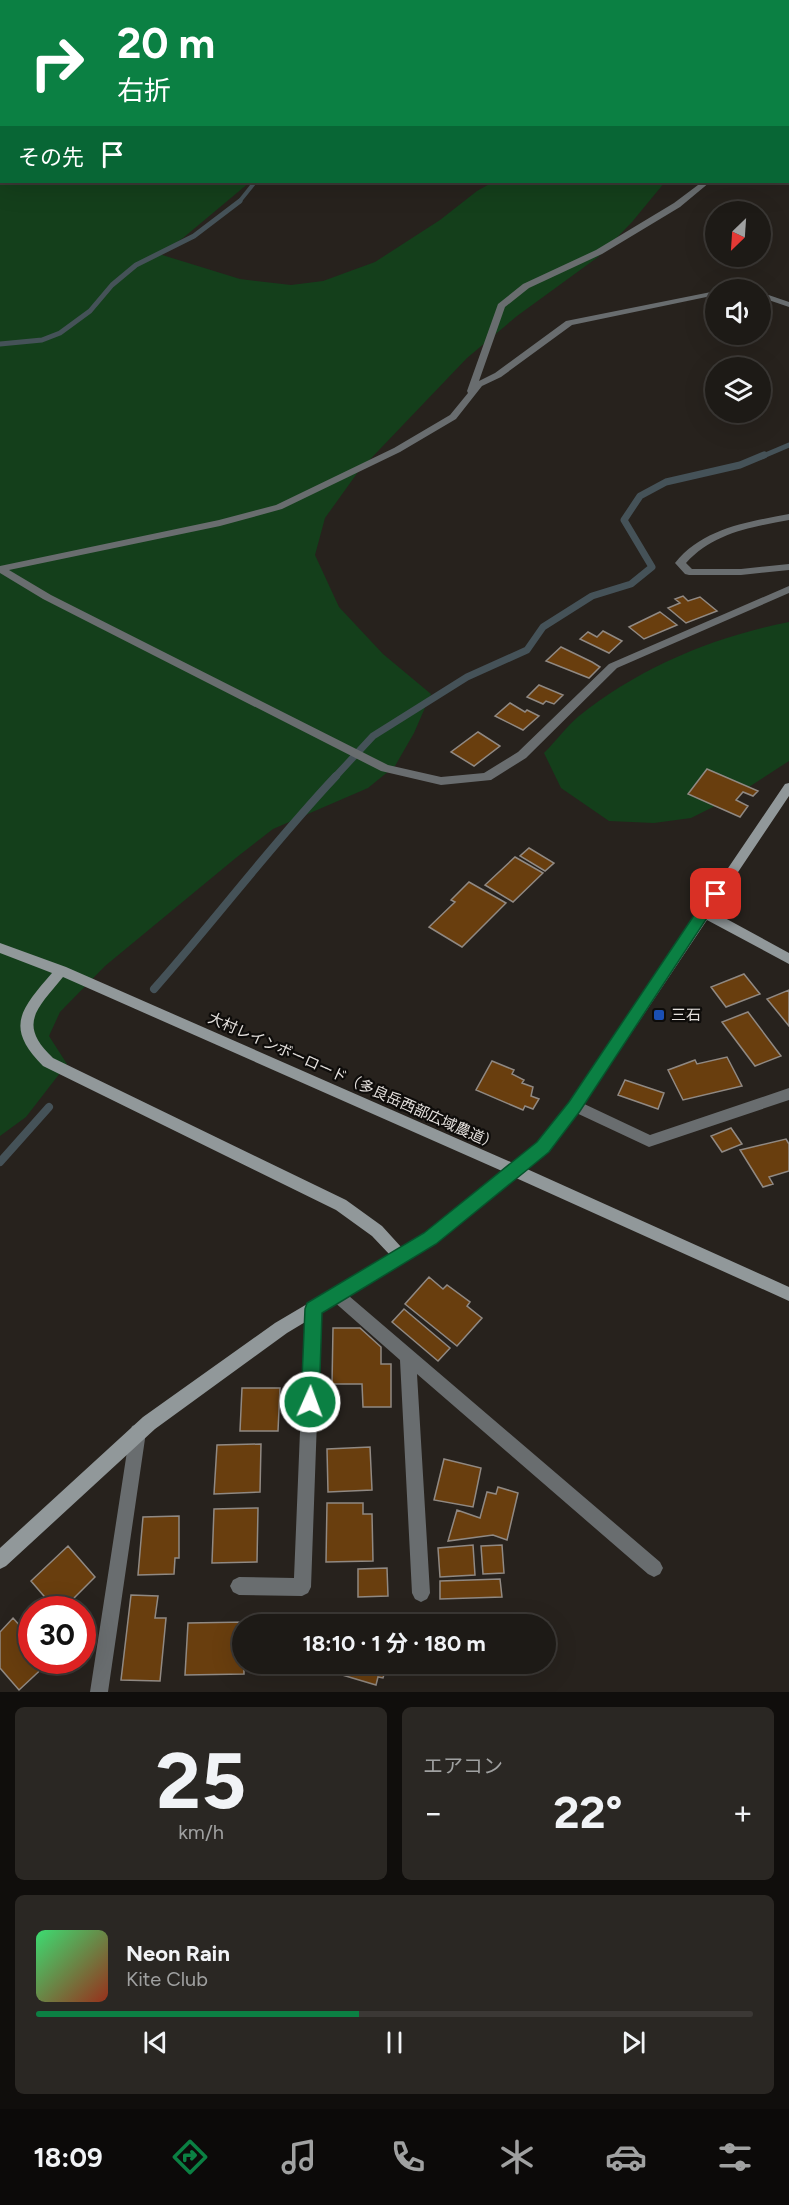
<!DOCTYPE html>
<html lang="ja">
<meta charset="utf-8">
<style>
:root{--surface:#1d1a16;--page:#2a2723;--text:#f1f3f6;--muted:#a0a1a1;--line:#3b3835;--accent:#0b8043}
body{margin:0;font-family:Figtree,"Noto Sans JP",sans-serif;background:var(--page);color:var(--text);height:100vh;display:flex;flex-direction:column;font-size:22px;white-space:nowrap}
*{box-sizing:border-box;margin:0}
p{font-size:20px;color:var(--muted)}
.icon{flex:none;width:33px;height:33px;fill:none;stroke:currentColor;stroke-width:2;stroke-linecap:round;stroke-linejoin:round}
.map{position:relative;height:1692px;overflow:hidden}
.drawer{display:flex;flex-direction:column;gap:15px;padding:15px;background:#100e0c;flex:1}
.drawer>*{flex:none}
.hud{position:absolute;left:0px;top:0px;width:789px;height:183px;box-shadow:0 6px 24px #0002,0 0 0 2px var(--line);background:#0b8043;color:#fff;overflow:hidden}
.needle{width:39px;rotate:205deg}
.buttons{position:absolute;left:705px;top:201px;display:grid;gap:12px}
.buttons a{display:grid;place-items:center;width:66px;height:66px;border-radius:50%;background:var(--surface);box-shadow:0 6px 24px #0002,0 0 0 2px var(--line);font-size:30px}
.speed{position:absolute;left:18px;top:1596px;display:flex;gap:12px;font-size:30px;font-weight:700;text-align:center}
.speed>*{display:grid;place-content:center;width:78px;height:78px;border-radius:50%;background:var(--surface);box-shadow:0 6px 24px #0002,0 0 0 2px var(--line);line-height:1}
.speed .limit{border:9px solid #d22;background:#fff;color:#111}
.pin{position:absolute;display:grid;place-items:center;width:51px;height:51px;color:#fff;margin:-26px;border-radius:12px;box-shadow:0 3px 9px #0006}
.me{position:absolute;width:66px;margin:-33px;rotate:2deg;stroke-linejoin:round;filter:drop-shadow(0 0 4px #0008)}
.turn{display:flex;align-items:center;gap:21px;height:126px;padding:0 18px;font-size:27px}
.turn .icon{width:78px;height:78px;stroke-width:2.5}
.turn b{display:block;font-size:42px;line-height:51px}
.then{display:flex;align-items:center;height:57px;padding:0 18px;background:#0003;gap:12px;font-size:22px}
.big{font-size:45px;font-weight:700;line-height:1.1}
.drawer .card{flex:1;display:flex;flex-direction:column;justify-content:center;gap:9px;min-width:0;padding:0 21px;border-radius:9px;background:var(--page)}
.drawer .dial{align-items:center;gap:0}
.dial b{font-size:78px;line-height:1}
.song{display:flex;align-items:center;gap:18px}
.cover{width:72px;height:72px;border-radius:9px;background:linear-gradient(135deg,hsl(140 70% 55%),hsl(10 70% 35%))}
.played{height:6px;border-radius:3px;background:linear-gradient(90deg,var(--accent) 45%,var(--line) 45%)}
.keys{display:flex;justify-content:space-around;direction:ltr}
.heat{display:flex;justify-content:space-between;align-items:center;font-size:33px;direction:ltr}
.drawer .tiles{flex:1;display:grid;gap:15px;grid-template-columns:1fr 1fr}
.card:last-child{grid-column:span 2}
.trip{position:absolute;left:232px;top:1614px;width:324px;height:60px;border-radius:30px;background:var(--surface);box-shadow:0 6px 24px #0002,0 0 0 2px var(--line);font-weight:700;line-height:60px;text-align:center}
.tabs{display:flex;height:96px;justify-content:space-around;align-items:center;background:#0c0a09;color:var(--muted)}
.tabs .icon{width:42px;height:42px}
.tabs .on{color:var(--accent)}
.tabs b{font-size:27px;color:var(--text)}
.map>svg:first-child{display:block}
.green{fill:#143f1b}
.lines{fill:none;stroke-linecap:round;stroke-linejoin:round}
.stream-far3{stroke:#455258;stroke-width:4}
.stream-far2{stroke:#455258;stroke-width:5}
.stream-far1{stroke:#455258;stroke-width:7}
.stream{stroke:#455258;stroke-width:8}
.river{fill:#01141e;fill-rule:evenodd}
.building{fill:#693e0e;stroke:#908983;stroke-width:1.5}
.street{fill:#696d6f;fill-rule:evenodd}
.secondary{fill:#91989a;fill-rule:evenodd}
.route{fill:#0b8043;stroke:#07532c;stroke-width:1.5}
.transit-dot{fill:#1a4fb4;stroke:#0e0c0a;stroke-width:2}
.labels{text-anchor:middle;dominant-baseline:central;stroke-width:4.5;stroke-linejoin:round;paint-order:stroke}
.poi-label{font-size:15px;fill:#e5e1de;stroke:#0e0c0a;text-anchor:start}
.street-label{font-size:15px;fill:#e5e1de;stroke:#0e0c0a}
</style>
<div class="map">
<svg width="789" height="1692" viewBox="0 0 789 1692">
<rect width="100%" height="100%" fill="#27221d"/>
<path class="green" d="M0 0H542L2 2V182H250L183 238 159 254 240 279 291 285 323 281 375 262 440 220 477 191 493 182H665L632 222 598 257 517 316 467 358 358 472 325 518 315 555 339 607 383 654 431 694 414 733 395 766 368 788 273 829 237 857 105 966 60 1012 49 1036 67 1064 26 1117 0 1136Z
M789 622V761L735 796 691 818 654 823 609 821 561 788 544 753C556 741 567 726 579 716 638 668 715 636 789 622Z"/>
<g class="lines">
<path class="stream-far3" d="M239 202 255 182"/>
<path class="stream-far2" d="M0 344 42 340 60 333 90 311 112 285 136 265 194 236 240 201
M761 457 789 445"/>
<path class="stream-far1" d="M335 777 373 736 467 677 527 650 543 627 592 596 631 584 652 567 624 520 640 496 666 482 740 465 764 455"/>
<path class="stream" d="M154 989C216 919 272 844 336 776
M0 1162 49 1107"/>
<path class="river" d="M500 0H528L499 2Z"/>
</g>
<path class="building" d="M683 596 688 601 700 597 717 611 686 623 668 608 680 603 675 599Z
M660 612 677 625 644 639 629 627Z
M603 631 622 641 609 653 580 639 588 632 597 637Z
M561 647 592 662 600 667 589 678 546 661Z
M539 685 563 695 554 704 546 701 543 704 527 697Z
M510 703 525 712 527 710 539 716 523 730 495 716Z
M478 732 500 746 474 766 451 752Z
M707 769 758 791 753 796 743 792 736 800 748 806 740 817 688 794Z
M529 848 554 863 545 871 520 856Z
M515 857 543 873 513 902 485 885Z
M469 882 506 903 462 947 429 927 455 902 451 900Z
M744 974 760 994 726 1007 711 987Z
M789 990V1026L767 999Z
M748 1012 781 1056 755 1066 722 1022Z
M727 1057 742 1086 683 1100 668 1070 695 1060 697 1064Z
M492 1061 514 1070 512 1074 524 1080 522 1083 533 1087 531 1096 539 1099 533 1109 525 1106 523 1110 476 1090Z
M625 1080 664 1093 658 1109 618 1095Z
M731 1128 742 1144 722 1152 711 1136Z
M786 1139 789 1144V1171L769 1177 773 1184 763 1187 740 1150Z
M429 1277 443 1289 447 1285 470 1302 467 1306 482 1318 457 1346 405 1304Z
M404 1309 450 1348 438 1361 392 1322Z
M333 1328H360L381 1347V1364H391V1407H363L362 1384H332Z
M242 1388H280L278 1431H240Z
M261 1444 260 1492 214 1494 217 1445Z
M370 1447 372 1490 328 1492 327 1449Z
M444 1459 481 1468 473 1507 434 1500Z
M498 1487 518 1493 507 1540 493 1535 448 1541 457 1510 480 1518 487 1492 496 1494Z
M327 1503H363V1514H372L373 1561 326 1562Z
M258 1508 257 1562 212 1563 214 1509Z
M179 1516V1558H175L174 1574 138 1575 143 1517Z
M473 1545 475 1575 440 1577 438 1548Z
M502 1545 504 1573 483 1574 481 1546Z
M68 1546 95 1577 62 1610H56L31 1581Z
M387 1568 388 1596 358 1597V1569Z
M500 1579 502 1597 440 1599V1581Z
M131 1595 158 1596 155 1618H166L160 1681 121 1680Z
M13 1618 28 1635 32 1631V1660L49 1662 19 1690 0 1668V1632Z
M246 1622 243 1624 244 1674 185 1675 188 1623Z
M313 1664H387L383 1678 378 1677 376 1685 312 1666Z"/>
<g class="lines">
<path class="street" d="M702 182H710L680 207 602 254 529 288 505 307 479 381 495 373 566 321 716 291V295L572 325 501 377 482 386 456 419 400 452 282 509 220 526 9 570 51 595 388 765 441 777 484 773 518 752 609 664 789 586V593L617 668 526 758 491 780 441 785 381 771 43 599 0 573V566L219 520 276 505 394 448 450 415 468 393 467 391 498 304 523 284 596 250 674 203Z
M760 292 789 302V307L760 297Z
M789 514V520C751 527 713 533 686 563L692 569H741L789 564V570L741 575H689L685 574 675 563C703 528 748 522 789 514Z
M789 1088V1100L649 1147 570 1110 568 1106 570 1102 575 1100 580 1102 650 1135Z
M337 1288 342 1290 660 1562 663 1568 660 1574 654 1577 648 1574 417 1374 430 1593 427 1599 421 1602 415 1599 412 1593 400 1360 332 1300 329 1295 332 1290Z
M313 1302 318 1304 321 1309 311 1587 308 1593 302 1596 239 1595 233 1592 230 1586 233 1580 239 1577 294 1578 305 1309 308 1304Z
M138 1424 144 1426 146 1432 108 1692H90L130 1432 132 1426Z"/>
<path class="secondary" d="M789 783V796L712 911 789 953V964L707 920 580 1110 548 1151 527 1169 789 1287V1301L516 1178 435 1244 287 1333 155 1429 6 1566 0 1569V1548L143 1417 275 1323 390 1255 372 1236 336 1210 43 1066C4 1027 21 1009 52 973L0 953V943L66 967 513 1163 538 1143 570 1102 698 913 699 909 701 908 785 784ZM63 977 502 1171 425 1234 402 1248 382 1226 346 1200 53 1058C17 1024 37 1009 63 977Z"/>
</g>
<path class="route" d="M716 889 720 890V898L580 1111 549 1152 436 1244 322 1313 319 1402 316 1408 310 1411 303 1408 301 1402 305 1309 307 1303 424 1233 537 1142 569 1102 711 890Z"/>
<rect class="transit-dot" x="653" y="1009" width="12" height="12" rx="3"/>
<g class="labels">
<g class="poi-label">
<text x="671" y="1015">三石</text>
</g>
<g class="street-label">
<text transform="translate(353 1081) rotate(24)">大村レインボーロード（多良岳西部広域農道）</text>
</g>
</g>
</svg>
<div class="buttons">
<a><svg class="needle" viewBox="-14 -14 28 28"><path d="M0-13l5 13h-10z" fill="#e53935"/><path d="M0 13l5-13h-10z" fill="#a0a1a1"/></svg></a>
<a><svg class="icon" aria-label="sound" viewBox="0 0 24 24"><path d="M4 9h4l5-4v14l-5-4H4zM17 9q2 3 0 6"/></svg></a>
<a><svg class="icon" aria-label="layers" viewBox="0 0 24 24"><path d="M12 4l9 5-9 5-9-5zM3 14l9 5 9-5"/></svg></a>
</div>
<div class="speed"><div class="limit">30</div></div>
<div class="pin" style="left:716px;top:894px;background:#d93025"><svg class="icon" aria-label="arrive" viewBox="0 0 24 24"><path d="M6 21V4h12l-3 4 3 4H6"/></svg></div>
<svg class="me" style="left:310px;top:1402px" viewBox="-20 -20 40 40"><circle r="17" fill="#0b8043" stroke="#fff" stroke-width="3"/><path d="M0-11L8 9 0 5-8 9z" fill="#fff"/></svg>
<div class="trip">18:10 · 1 分 · 180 m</div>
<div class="hud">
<div class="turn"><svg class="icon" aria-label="right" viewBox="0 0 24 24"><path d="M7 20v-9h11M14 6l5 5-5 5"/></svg><div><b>20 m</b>右折</div></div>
<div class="then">その先<svg class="icon" aria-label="arrive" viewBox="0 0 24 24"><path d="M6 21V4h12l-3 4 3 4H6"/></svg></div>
</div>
</div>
<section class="drawer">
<div class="tiles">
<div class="card dial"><b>25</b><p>km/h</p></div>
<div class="card"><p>エアコン</p>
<div class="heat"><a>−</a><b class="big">22°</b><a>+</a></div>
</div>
<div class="card">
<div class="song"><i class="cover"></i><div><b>Neon Rain</b><p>Kite Club</p></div></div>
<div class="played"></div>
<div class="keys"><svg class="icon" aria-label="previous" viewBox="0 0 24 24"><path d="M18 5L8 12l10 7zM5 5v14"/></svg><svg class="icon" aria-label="pause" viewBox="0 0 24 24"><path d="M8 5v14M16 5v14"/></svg><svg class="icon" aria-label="next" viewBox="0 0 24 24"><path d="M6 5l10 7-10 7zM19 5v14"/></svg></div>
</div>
</div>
</section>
<nav class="tabs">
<b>18:09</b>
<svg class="icon on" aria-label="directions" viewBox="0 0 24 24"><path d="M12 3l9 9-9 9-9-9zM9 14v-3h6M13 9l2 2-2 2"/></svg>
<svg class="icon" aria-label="music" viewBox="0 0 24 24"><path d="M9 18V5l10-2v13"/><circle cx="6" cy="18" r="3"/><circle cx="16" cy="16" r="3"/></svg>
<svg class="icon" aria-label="phone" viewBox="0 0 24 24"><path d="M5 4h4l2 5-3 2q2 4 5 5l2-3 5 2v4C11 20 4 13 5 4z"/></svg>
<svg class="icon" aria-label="climate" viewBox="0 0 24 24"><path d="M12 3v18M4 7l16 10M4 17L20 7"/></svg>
<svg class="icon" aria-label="car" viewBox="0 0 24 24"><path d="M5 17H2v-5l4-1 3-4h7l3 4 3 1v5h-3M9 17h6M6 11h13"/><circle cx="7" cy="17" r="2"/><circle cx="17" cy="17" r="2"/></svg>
<svg class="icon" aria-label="filters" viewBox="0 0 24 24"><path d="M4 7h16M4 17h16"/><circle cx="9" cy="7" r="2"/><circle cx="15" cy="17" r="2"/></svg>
</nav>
